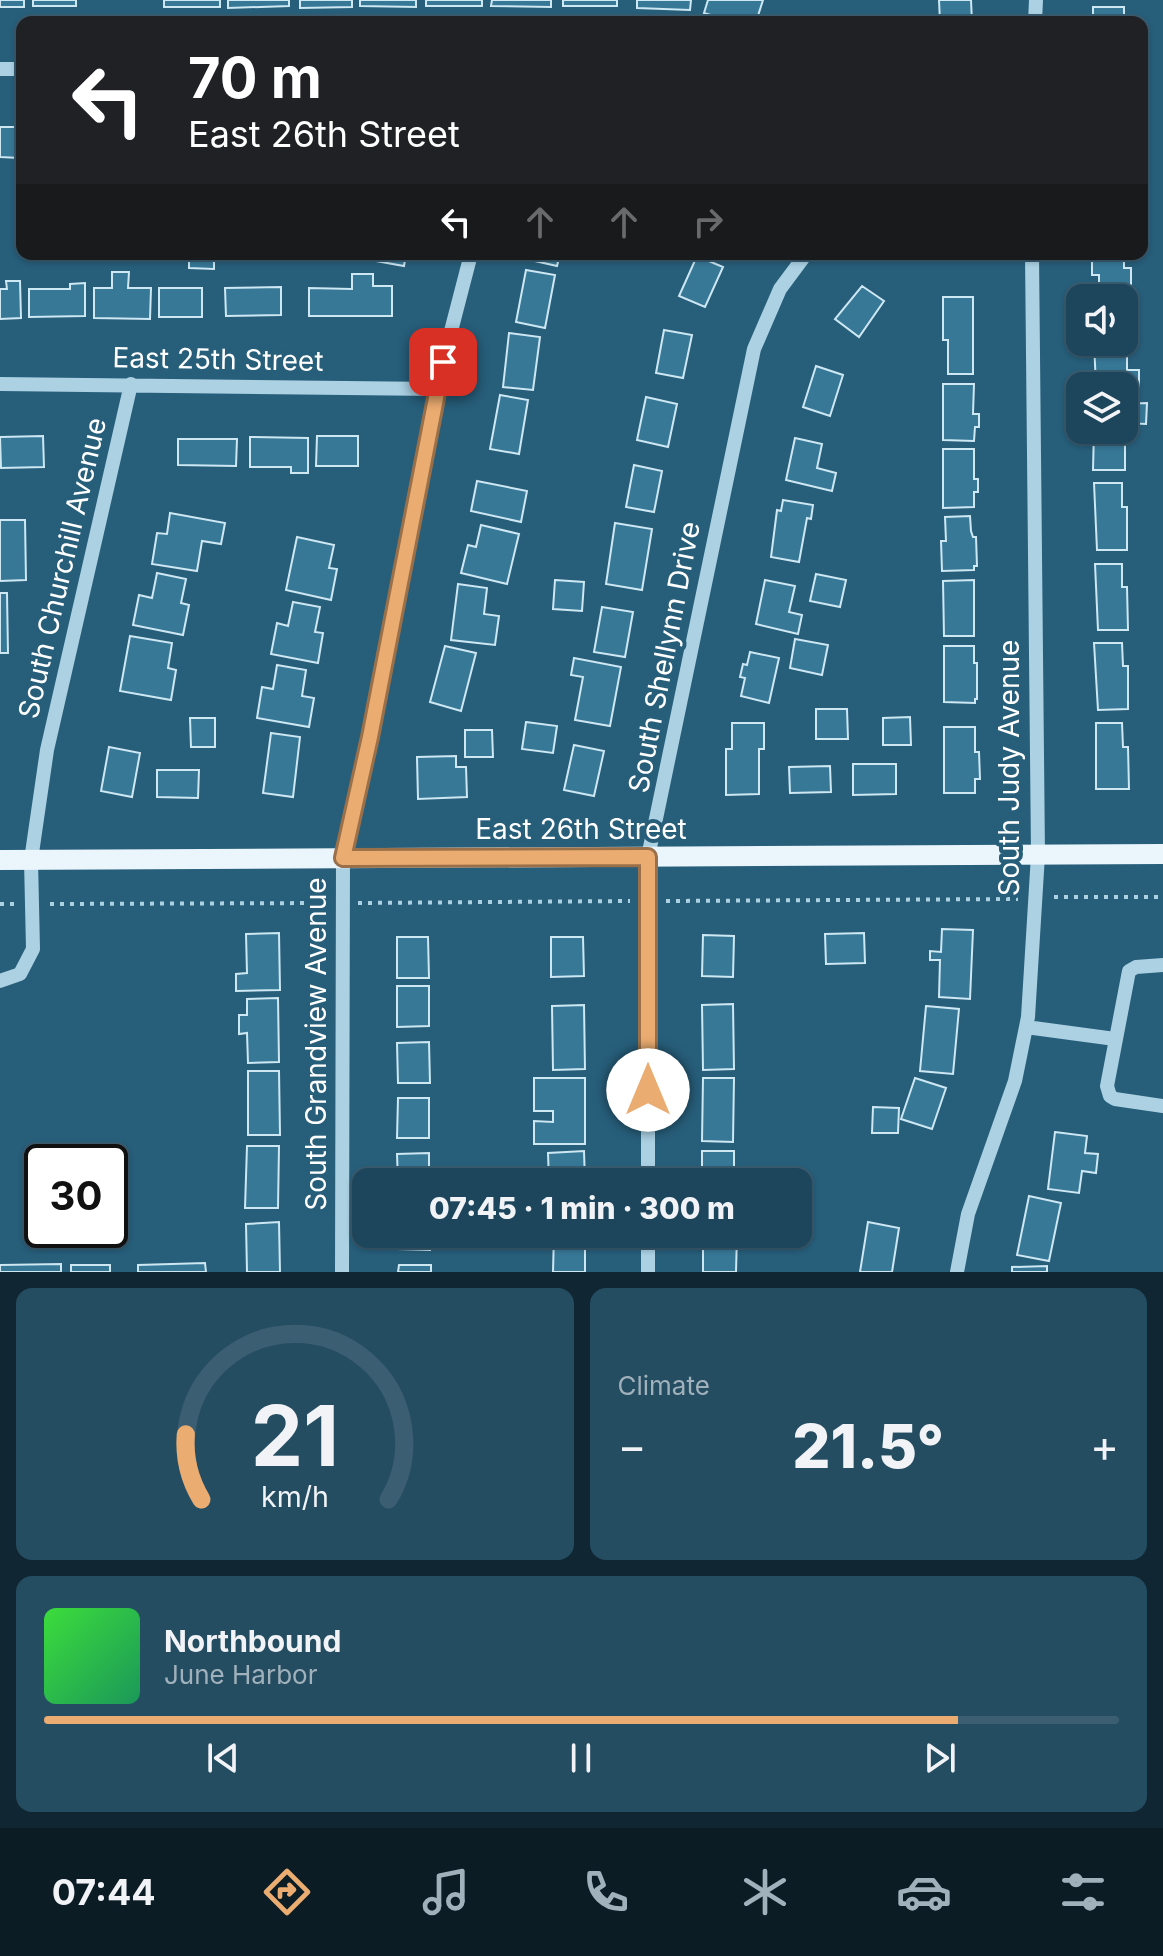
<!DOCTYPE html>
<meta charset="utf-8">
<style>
:root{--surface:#1d465c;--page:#254d62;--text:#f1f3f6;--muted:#a0b1bb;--line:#3b5e72;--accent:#ebac71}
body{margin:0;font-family:Inter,sans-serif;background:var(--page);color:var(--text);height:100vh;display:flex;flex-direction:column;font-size:30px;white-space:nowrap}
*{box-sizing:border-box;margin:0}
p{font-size:26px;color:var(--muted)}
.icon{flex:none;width:44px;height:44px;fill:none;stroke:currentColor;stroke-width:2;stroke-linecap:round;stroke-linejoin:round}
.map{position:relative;height:1272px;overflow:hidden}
.panel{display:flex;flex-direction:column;gap:16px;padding:16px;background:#102633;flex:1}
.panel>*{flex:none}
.top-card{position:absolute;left:16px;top:16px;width:1132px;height:244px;border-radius:16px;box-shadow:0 2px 6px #0004,0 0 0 2px var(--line);background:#202124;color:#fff;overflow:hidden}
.tools{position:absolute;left:1066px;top:284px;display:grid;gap:16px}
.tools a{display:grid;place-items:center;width:72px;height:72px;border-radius:16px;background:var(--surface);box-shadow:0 2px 6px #0004,0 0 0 2px var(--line);font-size:40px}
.speed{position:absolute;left:24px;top:1144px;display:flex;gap:16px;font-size:40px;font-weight:700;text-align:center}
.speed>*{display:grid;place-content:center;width:104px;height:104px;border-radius:50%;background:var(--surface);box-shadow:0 2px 6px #0004,0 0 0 2px var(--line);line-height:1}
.speed .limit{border:4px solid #111;border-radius:12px;background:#fff;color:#111}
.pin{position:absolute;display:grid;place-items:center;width:68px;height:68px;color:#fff;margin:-34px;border-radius:16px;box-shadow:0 4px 12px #0006}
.me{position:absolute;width:88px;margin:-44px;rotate:0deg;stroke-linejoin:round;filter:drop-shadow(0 0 6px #0008)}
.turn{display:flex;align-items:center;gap:28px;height:168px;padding:0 40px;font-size:36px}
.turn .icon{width:104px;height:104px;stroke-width:2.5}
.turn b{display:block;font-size:56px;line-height:68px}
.lanes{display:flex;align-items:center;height:76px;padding:0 40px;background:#0003;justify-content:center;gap:40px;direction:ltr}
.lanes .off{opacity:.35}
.big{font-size:60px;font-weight:800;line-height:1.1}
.panel .card{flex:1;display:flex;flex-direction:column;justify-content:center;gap:12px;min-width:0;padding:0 28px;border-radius:16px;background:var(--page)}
.panel .dial{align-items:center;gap:0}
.dial svg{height:208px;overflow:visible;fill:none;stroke:var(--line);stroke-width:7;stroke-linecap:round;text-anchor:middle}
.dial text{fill:var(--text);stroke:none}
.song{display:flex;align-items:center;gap:24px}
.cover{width:96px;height:96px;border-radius:12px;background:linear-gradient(135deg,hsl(120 70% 55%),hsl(150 70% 35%))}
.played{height:8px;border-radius:4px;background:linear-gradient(90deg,var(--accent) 85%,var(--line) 85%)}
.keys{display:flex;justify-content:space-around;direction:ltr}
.heat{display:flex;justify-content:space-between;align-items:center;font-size:44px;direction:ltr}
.panel .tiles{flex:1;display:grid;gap:16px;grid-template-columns:1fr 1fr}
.card:last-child{grid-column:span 2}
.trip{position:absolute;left:352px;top:1168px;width:460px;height:80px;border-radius:16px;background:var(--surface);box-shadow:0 2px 6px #0004,0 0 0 2px var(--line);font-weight:800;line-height:80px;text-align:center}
.tabs{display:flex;height:128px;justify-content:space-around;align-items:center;background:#0c1c25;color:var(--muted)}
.tabs .icon{width:56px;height:56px}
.tabs .on{color:var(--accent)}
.tabs b{font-size:36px;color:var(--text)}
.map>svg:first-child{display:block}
.building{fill:#377897;stroke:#cde7f3;stroke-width:2}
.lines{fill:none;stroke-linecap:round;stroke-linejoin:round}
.path{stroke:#abd1e3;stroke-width:4;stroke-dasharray:4 6;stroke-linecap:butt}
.minor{stroke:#abd1e3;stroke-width:14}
.major{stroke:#eaf5fc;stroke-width:20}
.route-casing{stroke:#997049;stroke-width:20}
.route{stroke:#ebac71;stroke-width:14}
.labels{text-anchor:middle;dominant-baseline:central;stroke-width:8;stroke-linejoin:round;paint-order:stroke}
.street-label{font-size:28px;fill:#fff;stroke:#275e7a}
</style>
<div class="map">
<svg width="1163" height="1272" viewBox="0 0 1163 1272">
<rect width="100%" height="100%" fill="#275e7a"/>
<path class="building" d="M0 0H24V7H0Z
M33 0H76V6H33Z
M164 0H220V7H164Z
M228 0H289V6L228 8Z
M300 0H352V7L300 8Z
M360 0H416V7L360 6Z
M426 0H482V6H426Z
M492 0H551V7L491 6Z
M563 0H617V6H563Z
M637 0H691L690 10 637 8Z
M708 0H763L756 22H734L704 13Z
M939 0H971L972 22H940Z
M1093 7H1124V22H1093Z
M0 127H20L19 158 0 157Z
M189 254H214V269L189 268Z
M371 254H406L404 266 370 260Z
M528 254H560L557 266 526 259Z
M1092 254H1124V268H1131V312H1124V298H1099V275H1092Z
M697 256 723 267 705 307 679 296Z
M526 270 555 275 545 328 516 322Z
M112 272H129L128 288H151L150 319 94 318V288H112Z
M352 274H373V286H392V316H309V288L352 289Z
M6 281H20L21 318 0 319V289H7Z
M85 283V316L29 317V289H70V284Z
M862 286 884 301 859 337 835 319Z
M281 287V315L226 316 225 288Z
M159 288H202V317H159Z
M943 297H973V374H948V340H943Z
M1124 321H1127V370H1139V391L1124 392V386H1096L1094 342H1124Z
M664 330 692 335 683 378 656 373Z
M509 333 540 337 533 390 503 387Z
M816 366 843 375 830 416 803 407Z
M943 384H974L973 414H979V427H975L974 441 943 440Z
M500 395 528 400 519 454 490 449Z
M646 397 677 404 668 447 637 440Z
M1147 403 1146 424 1125 423V470H1093L1094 430H1124V404Z
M43 436 44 467 1 468 0 437Z
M317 436H358V466H316Z
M250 437 308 438V473H291V467H250Z
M795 438 822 444 817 468 836 473 832 491 786 480Z
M178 439H237L236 466 178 465Z
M943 449H974V479H978V492H974V507L943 508Z
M634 465 662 471 654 512 626 507Z
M477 481 527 491 521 522 471 511Z
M1094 483H1122V507H1127V550H1097Z
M783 500 813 505 811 519 807 518 799 562 771 557 777 510 781 511Z
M170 513 225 523 221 544 202 541 197 571 152 564 157 533 167 534Z
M970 516 971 531 973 537H976L977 566H974V570L942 571 941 541H946L945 517Z
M0 520H25L26 580 0 581Z
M615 523 652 529 642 590 606 584Z
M481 525 519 534 507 584 461 573 468 545 476 547Z
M297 537 334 545 329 568 337 569 331 600 286 590Z
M1095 564H1122V587H1127L1128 630H1098Z
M157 573 186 579 181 603 189 605 183 635 133 625 139 595 152 598Z
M816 574 846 580 840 607 810 601Z
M555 580 584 582 582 611 553 609Z
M765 580 795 586 789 612 802 615 798 634 756 624Z
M974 580V636H944L943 581Z
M458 584 487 588 484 614 499 616 495 645 451 640Z
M0 593H7L8 653H0Z
M293 602 320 607 315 632 323 633 318 663 271 654 277 623 288 626Z
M602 607 633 612 625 657 594 652Z
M130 636 172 643 168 668 176 670 171 700 120 691Z
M795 639 828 645 822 675 790 668Z
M1094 643H1122L1123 666H1128V709L1098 710Z
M445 646 476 653 461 711 430 702Z
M944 646H974V663H977V699H975V703L944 702Z
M750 652 779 658 769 703 741 696 745 678 740 677 743 664 747 665Z
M574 658 621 667 610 726 575 720 583 677 571 675Z
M277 665 306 670 302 696 314 698 309 727 257 718 262 687 273 689Z
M816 709H847L848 739H816Z
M910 717 911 745H883V718Z
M190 718H215V747H191Z
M526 722 557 726 553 753 522 749Z
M732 723H764V749H759V794L726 795V749H732Z
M1096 723H1122L1123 747H1128L1129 789H1096Z
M944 727H975V752H979L980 779H975V793H944Z
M465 730H492L493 757H465Z
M271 733 300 737 293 797 263 793Z
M574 745 604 751 594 796 564 790Z
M109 747 140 753 132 797 101 791Z
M456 756V767H466L467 797 418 799 417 757Z
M853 764H896V794L853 795Z
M830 766 831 792 790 793 789 767Z
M157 770H199L198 798 157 797Z
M942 929 973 930 970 999 939 997 940 960H930V951L941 952Z
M279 933 280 990 236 991V974L247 973 246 934Z
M864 933 865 963 826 964 825 934Z
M703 935 734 936 733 977 702 976Z
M397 937H428L429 978H397Z
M551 937H583L584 976 551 977Z
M397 986H429V1026L397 1027Z
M278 998 279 1062 248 1063 247 1033 239 1034V1015H247V999Z
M733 1004 734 1069 703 1070 702 1005Z
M584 1005 585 1069 553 1070 552 1006Z
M926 1006 959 1009 953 1074 920 1071Z
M429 1042 430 1083H398L397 1043Z
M248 1071H279L280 1135H248Z
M534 1078H585V1144H534V1121L553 1122V1111H534Z
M703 1078H734L733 1142 702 1141Z
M915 1078 946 1088 932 1129 901 1119Z
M398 1098H429V1138H397Z
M873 1107 899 1108 898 1133H872Z
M1055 1132 1087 1136 1085 1153 1098 1154 1096 1173 1082 1171 1079 1193 1048 1189Z
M247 1146H279L278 1208H245Z
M584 1151 585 1182H549L548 1153Z
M702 1151H734V1182H702Z
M429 1153V1182H398L397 1154Z
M1029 1196 1061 1203 1049 1261 1017 1255Z
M279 1222 280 1272H247L246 1224Z
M868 1222 899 1228 892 1272H860Z
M398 1234H430V1250L398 1249Z
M554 1234H585V1272H553Z
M703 1234H737L736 1272H703Z
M205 1263 206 1272H138V1265Z
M61 1264V1272H0V1265Z
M71 1265H110V1272H71Z
M399 1265H431V1272H398Z
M1047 1266V1272H1012V1267Z"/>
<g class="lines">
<path class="path" d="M1054 897H1163
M666 901 1018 899
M358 903 630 901
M0 904H14
M50 904 326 903"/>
<path class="minor" d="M1035 22 1036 0
M0 69H22
M0 384 436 389
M1163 965 1136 967 1129 971 1107 1086 1110 1096 1115 1099 1163 1106
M0 981 20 974 33 949 31 860 47 750 131 384
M1026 1027 1115 1039
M648 1182V857L754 349 780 289 806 254
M648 1234V1272
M342 1272 343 858 370 737 436 389 471 254
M957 1272 968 1214 1015 1081 1028 1017 1038 855 1032 254"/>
<path class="major" d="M0 860 1163 854"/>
</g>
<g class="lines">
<defs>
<path id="route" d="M443 362 370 737 343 858 648 857V1090"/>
</defs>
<use href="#route" class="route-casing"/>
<use href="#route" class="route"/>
</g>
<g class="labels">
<g class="street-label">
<text transform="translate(218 359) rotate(1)">East 25th Street</text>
<text transform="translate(62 568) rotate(-77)">South Churchill Avenue</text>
<text transform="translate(664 657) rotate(-79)">South Shellynn Drive</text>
<text transform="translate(1009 768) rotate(-90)">South Judy Avenue</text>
<text x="581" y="829">East 26th Street</text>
<text transform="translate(316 1044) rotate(-90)">South Grandview Avenue</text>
</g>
</g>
</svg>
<div class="tools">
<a><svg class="icon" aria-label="sound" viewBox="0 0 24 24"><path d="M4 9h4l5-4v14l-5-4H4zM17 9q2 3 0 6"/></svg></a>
<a><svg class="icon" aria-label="layers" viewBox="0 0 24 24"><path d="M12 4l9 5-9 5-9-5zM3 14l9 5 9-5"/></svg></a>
</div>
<div class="speed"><div class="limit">30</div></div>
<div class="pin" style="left:443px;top:362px;background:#d93025"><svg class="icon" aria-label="arrive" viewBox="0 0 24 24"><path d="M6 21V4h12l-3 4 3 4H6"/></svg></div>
<svg class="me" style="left:648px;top:1090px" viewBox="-20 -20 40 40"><circle r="19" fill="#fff"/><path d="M0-13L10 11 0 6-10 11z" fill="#ebac71"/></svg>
<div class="trip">07:45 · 1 min · 300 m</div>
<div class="top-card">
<div class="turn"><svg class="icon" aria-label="left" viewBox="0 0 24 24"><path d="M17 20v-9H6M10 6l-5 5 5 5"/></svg><div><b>70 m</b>East 26th Street</div></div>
<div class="lanes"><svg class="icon" aria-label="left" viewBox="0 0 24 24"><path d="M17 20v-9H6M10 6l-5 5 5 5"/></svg><svg class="icon off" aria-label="ahead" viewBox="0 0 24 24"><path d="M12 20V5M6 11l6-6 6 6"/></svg><svg class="icon off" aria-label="ahead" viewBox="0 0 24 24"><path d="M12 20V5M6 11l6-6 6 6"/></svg><svg class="icon off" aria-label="right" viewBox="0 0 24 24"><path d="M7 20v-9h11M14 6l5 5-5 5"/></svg></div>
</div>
</div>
<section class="panel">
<div class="tiles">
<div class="card dial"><svg viewBox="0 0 100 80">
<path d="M14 69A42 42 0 1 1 86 69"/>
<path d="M14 69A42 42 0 0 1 8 44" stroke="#ebac71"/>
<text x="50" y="56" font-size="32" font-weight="700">21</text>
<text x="50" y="72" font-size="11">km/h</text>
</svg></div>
<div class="card"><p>Climate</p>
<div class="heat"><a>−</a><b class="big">21.5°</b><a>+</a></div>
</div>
<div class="card">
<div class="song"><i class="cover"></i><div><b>Northbound</b><p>June Harbor</p></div></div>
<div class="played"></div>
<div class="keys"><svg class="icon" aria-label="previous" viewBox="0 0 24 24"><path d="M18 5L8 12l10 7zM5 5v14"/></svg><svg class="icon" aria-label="pause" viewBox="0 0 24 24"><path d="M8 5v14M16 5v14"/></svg><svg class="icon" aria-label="next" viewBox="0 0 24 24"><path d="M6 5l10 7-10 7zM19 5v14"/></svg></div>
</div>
</div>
</section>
<nav class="tabs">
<b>07:44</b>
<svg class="icon on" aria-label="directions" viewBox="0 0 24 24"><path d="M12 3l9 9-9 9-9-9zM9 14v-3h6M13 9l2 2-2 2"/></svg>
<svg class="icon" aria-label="music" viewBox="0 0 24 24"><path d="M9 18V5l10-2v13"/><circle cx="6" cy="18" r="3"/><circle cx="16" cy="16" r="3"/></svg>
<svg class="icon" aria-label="phone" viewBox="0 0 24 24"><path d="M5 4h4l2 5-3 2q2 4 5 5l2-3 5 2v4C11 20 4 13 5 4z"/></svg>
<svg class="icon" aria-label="climate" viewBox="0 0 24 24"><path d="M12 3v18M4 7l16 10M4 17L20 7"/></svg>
<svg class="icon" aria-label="car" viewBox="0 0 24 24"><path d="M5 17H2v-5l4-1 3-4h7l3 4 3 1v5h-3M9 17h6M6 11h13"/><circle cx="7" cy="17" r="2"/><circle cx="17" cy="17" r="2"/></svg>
<svg class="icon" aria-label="filters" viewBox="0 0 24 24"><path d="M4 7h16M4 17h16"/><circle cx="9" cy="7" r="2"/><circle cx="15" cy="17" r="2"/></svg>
</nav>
